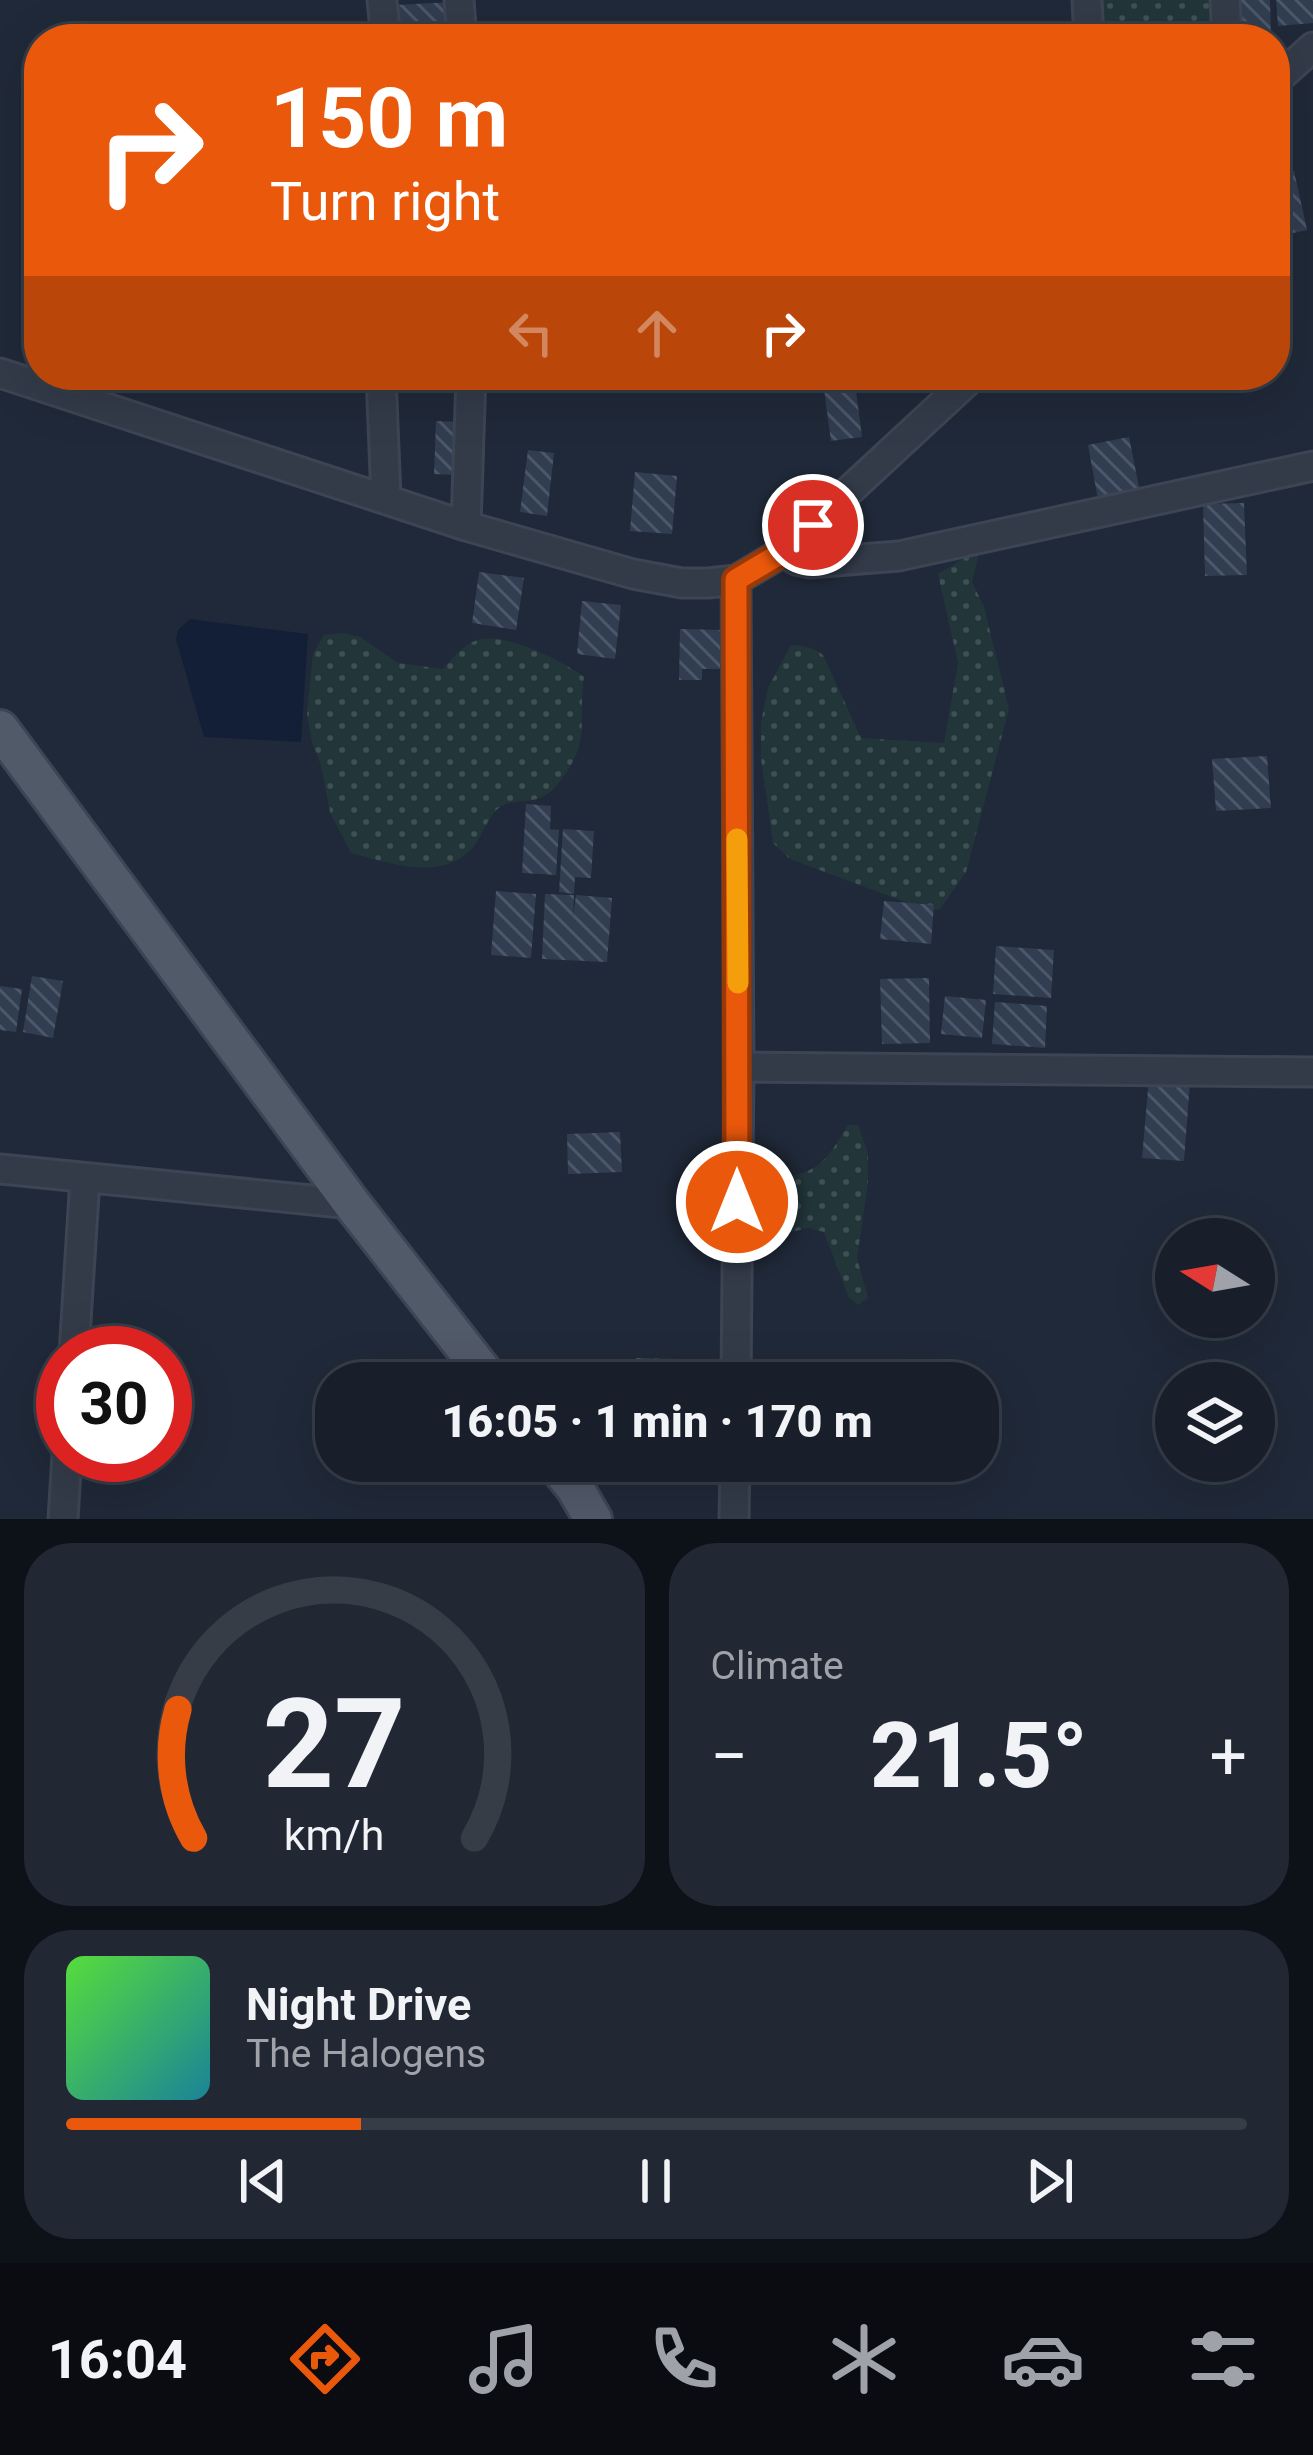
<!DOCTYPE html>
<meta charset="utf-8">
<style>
:root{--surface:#181f2b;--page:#212733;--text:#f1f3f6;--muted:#9fa2a9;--line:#363d47;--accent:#ea580c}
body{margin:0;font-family:Roboto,sans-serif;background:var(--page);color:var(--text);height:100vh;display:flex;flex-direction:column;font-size:45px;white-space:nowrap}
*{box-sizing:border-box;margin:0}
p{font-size:39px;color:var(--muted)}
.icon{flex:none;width:66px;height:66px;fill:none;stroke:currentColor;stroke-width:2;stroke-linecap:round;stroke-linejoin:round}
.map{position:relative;height:1519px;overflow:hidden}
.side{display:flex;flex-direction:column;gap:24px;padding:24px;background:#0d1118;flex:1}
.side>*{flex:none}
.banner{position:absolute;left:24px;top:24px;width:1266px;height:366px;border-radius:48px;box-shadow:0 12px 48px #0002,0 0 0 3px var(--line);background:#ea580c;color:#fff;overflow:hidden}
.needle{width:78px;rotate:281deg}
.tools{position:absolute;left:1155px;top:1218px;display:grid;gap:24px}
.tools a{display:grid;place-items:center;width:120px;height:120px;border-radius:50%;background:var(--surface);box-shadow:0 12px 48px #0002,0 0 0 3px var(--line);font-size:60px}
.speed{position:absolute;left:36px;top:1326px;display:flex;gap:24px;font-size:60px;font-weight:700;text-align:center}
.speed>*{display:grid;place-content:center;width:156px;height:156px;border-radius:50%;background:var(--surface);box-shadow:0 12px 48px #0002,0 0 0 3px var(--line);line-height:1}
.speed .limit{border:18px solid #d22;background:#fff;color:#111}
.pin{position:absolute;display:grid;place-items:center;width:102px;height:102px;color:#fff;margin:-51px;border:6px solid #fff;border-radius:50%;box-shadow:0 3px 12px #0007}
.me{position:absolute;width:132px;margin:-66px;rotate:0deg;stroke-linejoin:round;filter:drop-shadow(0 0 9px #0008)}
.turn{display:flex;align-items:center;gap:42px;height:252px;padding:0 48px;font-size:54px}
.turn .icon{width:156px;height:156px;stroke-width:2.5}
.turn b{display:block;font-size:84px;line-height:102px}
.lanes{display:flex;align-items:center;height:114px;padding:0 48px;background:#0003;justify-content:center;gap:60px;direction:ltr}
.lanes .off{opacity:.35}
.big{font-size:90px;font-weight:800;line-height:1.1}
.side .card{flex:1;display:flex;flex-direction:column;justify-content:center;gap:18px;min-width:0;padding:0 42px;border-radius:48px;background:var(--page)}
.side .dial{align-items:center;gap:0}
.dial svg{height:312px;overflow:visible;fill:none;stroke:var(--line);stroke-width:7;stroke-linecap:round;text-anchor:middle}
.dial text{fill:var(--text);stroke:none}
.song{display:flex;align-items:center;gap:36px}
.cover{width:144px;height:144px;border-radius:18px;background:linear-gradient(135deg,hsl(110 70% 55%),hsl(190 70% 35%))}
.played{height:12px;border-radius:6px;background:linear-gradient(90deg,var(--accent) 25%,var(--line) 25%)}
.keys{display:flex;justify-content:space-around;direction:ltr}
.heat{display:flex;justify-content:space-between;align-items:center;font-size:66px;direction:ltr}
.side .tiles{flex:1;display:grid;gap:24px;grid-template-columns:1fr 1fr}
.card:last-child{grid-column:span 2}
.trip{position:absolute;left:315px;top:1362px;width:684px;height:120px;border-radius:48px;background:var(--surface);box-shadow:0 12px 48px #0002,0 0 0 3px var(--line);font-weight:800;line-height:120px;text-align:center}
.tabs{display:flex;height:192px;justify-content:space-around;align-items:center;background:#0a0c11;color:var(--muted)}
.tabs .icon{width:84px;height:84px}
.tabs .on{color:var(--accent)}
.tabs b{font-size:54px;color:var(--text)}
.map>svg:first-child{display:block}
.grass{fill:url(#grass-dots)}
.water{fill:#131f36}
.building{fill:url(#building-back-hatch)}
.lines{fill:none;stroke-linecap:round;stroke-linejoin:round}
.minor-casing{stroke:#3d4453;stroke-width:33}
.major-casing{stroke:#3d4453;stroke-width:42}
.minor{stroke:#333b49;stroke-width:27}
.major{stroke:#515a69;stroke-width:36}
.route-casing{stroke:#983908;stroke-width:30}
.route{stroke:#ea580c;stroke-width:21}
.slow{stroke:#f59e0b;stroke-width:21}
</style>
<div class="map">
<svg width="1313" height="1519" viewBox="0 0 1313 1519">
<defs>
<pattern id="grass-dots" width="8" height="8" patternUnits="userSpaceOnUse" patternTransform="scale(3)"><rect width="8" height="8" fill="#22363a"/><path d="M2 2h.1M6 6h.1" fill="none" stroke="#405155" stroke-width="1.8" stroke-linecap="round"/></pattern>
<pattern id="building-back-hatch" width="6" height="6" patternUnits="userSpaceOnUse" patternTransform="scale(3)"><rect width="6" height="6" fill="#313d50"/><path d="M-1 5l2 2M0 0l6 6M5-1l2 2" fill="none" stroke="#4c5768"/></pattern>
</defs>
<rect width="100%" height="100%" fill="#202939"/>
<path class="grass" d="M1100 0H1212L1217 39H1102Z
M980 549 972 582 984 607 1009 709 966 872 940 909 929 911 790 859 773 843 761 758V723L768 688 791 645C804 646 813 647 823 655L861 738 944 743 958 663 938 574Z
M343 633 360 637 398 663 443 669C454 657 465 642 482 639 509 634 563 662 584 677 580 699 584 724 580 742 577 759 559 788 544 796 531 804 513 798 500 807 488 815 483 835 474 846 443 883 390 863 351 853L330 812 321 765 312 742 307 713 313 654 324 635Z
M848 1125H858L868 1153V1182L857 1258 868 1298 858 1305 849 1298 824 1232 808 1228 760 1240 748 1225 755 1184C810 1172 818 1177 848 1125Z"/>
<path class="water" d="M190 619 308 634 301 742 204 737 176 639 178 630Z"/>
<path class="building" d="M1233 0H1270L1271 39H1234Z
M1276 0H1313V23L1278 26Z
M453 2 454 32 398 35 396 5Z
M1079 27V39H1031V29Z
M537 30 538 39H475V35Z
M1294 171 1307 230 1275 237V175Z
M822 375H854L862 437 831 441Z
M436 421 460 422 458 475 434 474Z
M1129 437 1141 497 1099 505 1088 445Z
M528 450 554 453 547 516 520 512Z
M635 472 677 476 672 534 630 531Z
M1244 503 1247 575 1205 576 1203 504Z
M479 572 524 578 516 630 472 623Z
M582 601 621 605 615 659 577 654Z
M680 629 724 630V669H702V680H679Z
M1267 756 1271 808 1216 811 1212 759Z
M526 804 551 806 550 829 559 830 556 875 522 873Z
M563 829 594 831 591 878 575 877 574 894 559 892Z
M496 891 536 894 531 958 491 955Z
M545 894 574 895 573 917 576 895 612 898 607 962 542 959Z
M884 901 934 905 931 944 880 939Z
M996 946 1054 950 1051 998 993 994Z
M32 976 63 981 53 1038 23 1032Z
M929 978 930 1043 882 1044 880 979Z
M0 986 22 989 16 1032 0 1030Z
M945 996 986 1000 982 1038 941 1034Z
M995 1002 1047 1006 1045 1048 992 1044Z
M1149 1078 1190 1082 1184 1161 1142 1158Z
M620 1132 622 1172 568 1174 567 1134Z
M636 1358 714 1360V1383H635Z"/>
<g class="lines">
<defs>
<path id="minor" d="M382 0 386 39
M459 0 462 39
M1087 0 1089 39
M1225 0 1227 39
M1275 81 1313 47
M0 373 466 526 633 574 682 583H708L736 580 783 552 974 375
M381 375 386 498
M466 526 471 375
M783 552 796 560 810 563 899 556 1313 466
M739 1067 1313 1072
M0 1169 352 1204
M74 1353 85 1178
M736 1383 739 1067 736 580
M63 1519 67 1455
M734 1519 735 1461"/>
<path id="major" d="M0 729 352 1204 492 1383
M553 1461 575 1488 593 1519"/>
</defs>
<use href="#minor" class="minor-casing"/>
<use href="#major" class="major-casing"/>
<use href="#minor" class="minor"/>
<use href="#major" class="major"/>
</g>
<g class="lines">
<defs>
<path id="route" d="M737 1202 736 580 783 552 813 525"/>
</defs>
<use href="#route" class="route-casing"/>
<use href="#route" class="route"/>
<path class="slow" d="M737 839 738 983"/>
</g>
</svg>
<div class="tools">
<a><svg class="needle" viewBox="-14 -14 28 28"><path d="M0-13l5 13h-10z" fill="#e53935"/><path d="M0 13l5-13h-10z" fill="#9fa2a9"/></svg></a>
<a><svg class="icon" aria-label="layers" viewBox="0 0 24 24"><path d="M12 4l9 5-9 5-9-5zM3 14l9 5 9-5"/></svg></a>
</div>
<div class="speed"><div class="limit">30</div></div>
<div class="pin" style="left:813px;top:525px;background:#d93025"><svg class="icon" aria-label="arrive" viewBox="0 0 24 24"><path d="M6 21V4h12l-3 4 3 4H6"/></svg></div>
<svg class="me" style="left:737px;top:1202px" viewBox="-20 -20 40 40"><circle r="17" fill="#ea580c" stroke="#fff" stroke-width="3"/><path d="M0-11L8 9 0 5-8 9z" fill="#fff"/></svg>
<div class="trip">16:05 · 1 min · 170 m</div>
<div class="banner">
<div class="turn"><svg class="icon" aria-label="right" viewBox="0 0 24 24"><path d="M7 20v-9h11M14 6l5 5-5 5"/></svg><div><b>150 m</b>Turn right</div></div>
<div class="lanes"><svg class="icon off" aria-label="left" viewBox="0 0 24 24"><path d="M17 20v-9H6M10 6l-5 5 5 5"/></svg><svg class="icon off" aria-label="ahead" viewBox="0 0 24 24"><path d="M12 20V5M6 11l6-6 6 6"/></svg><svg class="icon" aria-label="right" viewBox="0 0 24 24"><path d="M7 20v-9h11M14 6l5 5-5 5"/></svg></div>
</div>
</div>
<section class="side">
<div class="tiles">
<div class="card dial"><svg viewBox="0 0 100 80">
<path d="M14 69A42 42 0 1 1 86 69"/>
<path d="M14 69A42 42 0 0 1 10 36" stroke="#ea580c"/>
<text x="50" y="56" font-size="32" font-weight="700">27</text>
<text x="50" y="72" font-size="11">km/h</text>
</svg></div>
<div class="card"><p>Climate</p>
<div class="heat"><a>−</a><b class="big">21.5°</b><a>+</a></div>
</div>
<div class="card">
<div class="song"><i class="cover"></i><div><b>Night Drive</b><p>The Halogens</p></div></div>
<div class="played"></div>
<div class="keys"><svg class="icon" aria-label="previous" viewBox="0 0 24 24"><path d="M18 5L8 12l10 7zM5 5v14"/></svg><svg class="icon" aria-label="pause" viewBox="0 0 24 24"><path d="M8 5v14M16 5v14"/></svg><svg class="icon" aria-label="next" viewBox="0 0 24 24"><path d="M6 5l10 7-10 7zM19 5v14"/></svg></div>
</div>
</div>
</section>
<nav class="tabs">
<b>16:04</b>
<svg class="icon on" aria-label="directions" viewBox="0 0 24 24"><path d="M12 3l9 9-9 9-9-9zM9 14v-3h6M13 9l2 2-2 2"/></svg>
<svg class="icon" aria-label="music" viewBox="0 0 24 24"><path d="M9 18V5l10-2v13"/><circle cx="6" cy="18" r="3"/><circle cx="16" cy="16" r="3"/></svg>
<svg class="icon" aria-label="phone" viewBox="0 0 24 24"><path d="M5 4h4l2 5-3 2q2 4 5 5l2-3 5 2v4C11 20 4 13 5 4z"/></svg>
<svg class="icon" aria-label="climate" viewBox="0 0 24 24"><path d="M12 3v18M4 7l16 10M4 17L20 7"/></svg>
<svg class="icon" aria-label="car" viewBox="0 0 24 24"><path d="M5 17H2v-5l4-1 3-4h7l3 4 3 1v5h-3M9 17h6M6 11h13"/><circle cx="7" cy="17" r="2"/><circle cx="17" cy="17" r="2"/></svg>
<svg class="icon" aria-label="filters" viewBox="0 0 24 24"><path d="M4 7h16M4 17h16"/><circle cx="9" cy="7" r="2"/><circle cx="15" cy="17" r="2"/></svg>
</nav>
